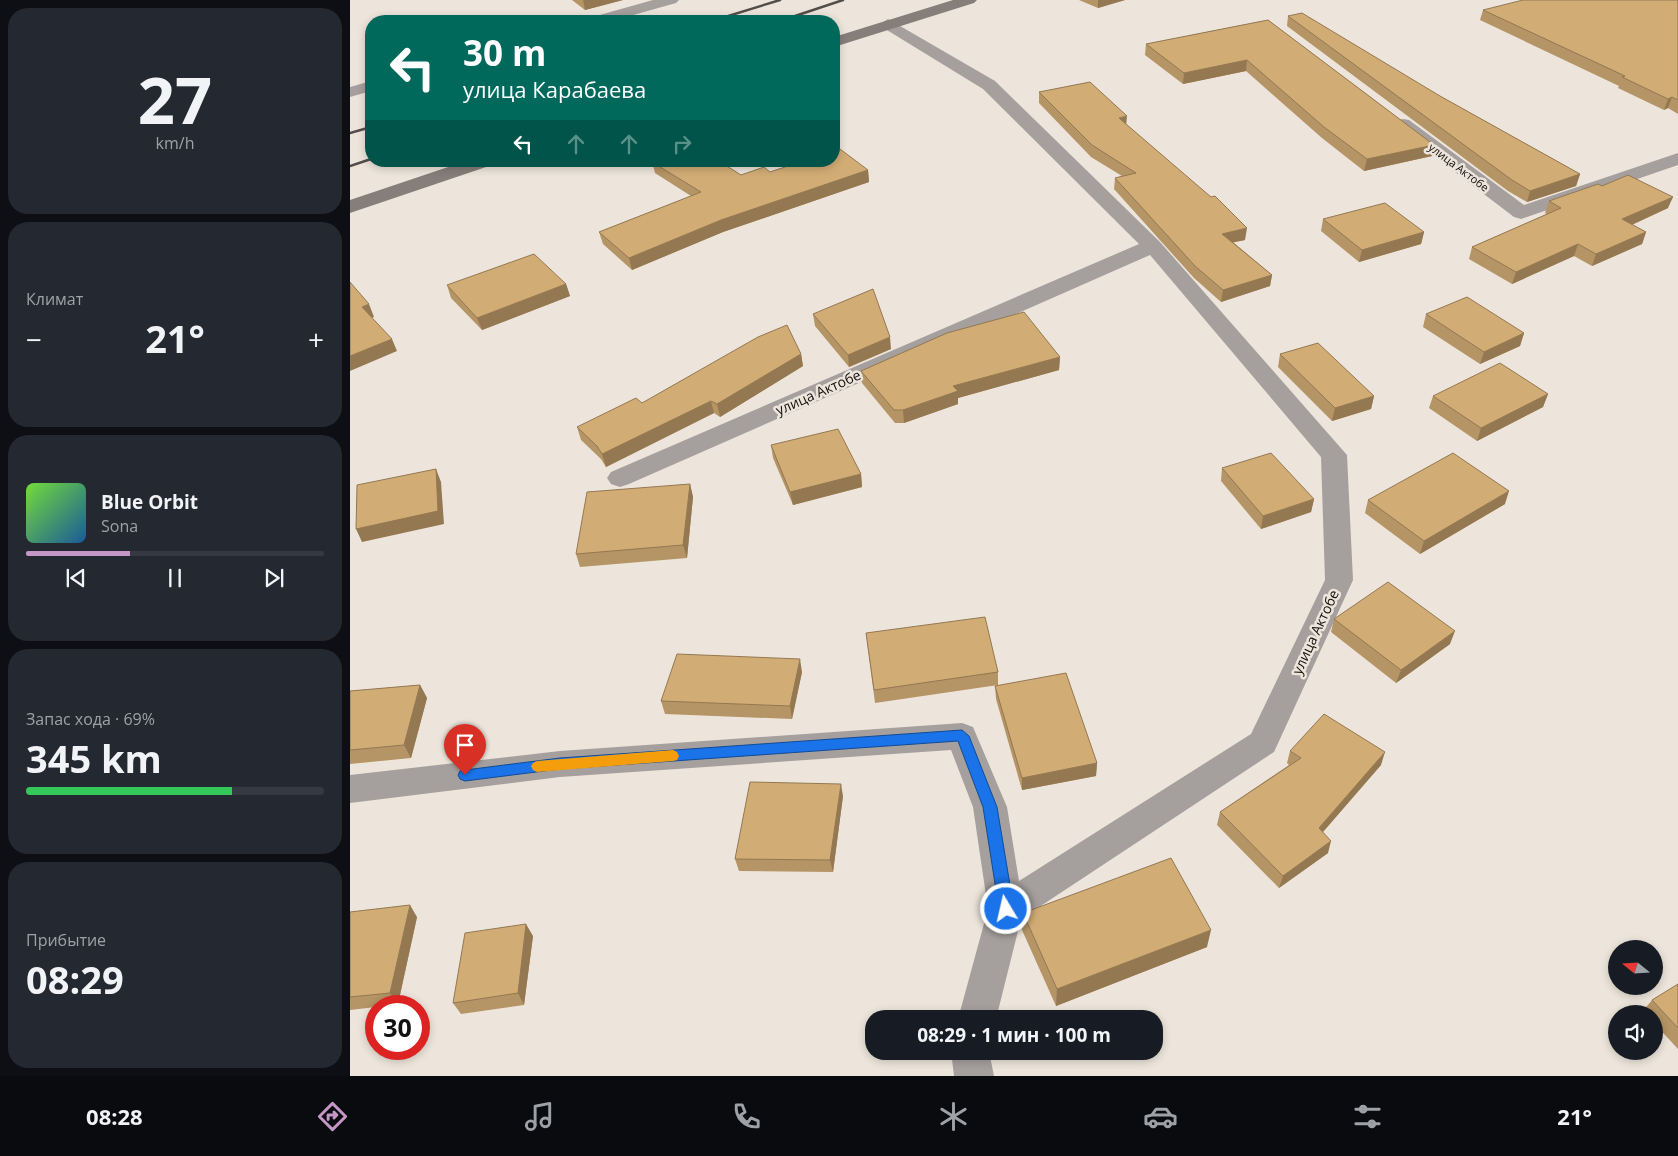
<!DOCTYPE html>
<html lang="ru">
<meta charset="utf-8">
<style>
:root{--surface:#171b24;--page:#242831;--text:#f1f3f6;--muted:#9ea1a6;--line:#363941;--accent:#c597c6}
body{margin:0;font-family:"Open Sans",sans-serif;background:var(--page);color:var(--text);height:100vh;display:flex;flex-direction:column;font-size:19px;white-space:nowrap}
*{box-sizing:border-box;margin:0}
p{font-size:16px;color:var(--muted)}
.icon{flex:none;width:28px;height:28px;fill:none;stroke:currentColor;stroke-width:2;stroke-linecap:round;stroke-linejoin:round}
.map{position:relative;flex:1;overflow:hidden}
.panel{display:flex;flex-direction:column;gap:8px;padding:8px;background:#0d0f14;width:350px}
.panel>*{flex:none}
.guide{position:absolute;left:15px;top:15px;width:475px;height:152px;border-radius:20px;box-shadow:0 2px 8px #0003;background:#00695c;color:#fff;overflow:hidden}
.needle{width:32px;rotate:288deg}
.buttons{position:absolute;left:1258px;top:940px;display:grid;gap:10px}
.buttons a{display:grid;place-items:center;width:55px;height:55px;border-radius:50%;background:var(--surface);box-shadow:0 2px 8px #0003;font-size:25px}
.speed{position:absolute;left:15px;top:995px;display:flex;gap:10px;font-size:25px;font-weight:700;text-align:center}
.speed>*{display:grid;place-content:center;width:65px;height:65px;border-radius:50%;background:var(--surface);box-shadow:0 2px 8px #0003;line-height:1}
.speed .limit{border:8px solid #d22;background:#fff;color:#111}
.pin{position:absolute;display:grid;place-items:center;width:42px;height:42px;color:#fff;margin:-51px -21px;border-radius:50% 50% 50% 0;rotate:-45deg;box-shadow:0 0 5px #0007}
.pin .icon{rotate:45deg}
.me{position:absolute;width:55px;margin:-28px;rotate:351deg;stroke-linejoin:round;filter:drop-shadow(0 0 4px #0008)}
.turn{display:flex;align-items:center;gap:18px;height:105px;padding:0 15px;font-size:22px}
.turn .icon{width:65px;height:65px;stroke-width:2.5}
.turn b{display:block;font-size:35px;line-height:42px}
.lanes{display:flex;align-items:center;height:48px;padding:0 15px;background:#0003;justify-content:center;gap:25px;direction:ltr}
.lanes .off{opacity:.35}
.big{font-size:38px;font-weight:700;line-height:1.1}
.panel .tile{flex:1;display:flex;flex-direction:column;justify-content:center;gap:8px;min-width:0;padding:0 18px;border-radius:20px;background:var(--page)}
.panel .dial{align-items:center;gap:0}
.dial b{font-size:65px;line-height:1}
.song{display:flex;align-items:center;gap:15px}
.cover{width:60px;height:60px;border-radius:8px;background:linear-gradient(135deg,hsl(100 70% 55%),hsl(210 70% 35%))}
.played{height:5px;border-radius:2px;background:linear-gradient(90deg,var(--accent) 35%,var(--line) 35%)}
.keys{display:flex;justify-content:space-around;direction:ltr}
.heat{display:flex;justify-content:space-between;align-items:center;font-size:28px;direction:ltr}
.charge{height:8px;border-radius:4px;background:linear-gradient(90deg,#34c759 69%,var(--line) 0)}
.trip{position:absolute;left:515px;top:1010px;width:298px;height:50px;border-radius:20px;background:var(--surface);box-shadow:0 2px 8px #0003;font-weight:700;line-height:50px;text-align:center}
.dock{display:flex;height:80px;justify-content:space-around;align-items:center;background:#090b0e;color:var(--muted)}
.dock .icon{width:35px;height:35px}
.dock .current{color:var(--accent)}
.dock b{font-size:22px;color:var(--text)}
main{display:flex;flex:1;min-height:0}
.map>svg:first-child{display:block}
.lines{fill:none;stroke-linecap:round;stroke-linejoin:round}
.minor{fill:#a5a09e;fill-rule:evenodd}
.secondary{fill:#867e7a;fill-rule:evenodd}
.rail{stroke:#514d48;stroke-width:2.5}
.wall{fill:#b59465}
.shaded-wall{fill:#937852}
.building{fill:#d2ac75;stroke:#937852}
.route{fill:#1a73e8;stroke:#114b97}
.slow{fill:#f59e0b}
.labels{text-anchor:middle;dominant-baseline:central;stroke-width:5;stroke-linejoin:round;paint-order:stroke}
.far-street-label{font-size:11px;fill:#120f0c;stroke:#ede5db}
.street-label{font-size:14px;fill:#120f0c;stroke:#ede5db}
</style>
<main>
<section class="panel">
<div class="tile dial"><b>27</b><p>km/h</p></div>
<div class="tile"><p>Климат</p>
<div class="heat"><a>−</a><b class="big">21°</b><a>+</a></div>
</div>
<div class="tile">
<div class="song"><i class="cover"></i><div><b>Blue Orbit</b><p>Sona</p></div></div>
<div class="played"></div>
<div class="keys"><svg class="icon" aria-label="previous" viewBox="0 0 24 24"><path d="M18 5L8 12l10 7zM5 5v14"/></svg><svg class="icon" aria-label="pause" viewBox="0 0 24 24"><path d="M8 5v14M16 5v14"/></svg><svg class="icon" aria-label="next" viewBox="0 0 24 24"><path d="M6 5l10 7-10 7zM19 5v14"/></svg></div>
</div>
<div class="tile"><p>Запас хода · 69%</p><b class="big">345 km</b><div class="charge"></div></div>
<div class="tile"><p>Прибытие</p><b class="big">08:29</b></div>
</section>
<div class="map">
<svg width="1328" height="1076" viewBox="0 0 1328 1076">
<rect width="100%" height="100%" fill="#ede5db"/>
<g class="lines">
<path class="minor" d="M303 0H329L326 3 262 21H237L239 18Z
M538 19 645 81 810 242 997 455 1003 580 924 752 671 919 646 1019H608L638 909 623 807 601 750 210 777 0 803V775L210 751 612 723 623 727 657 807 669 881 901 734 975 580 971 457 800 255 279 484 270 487 261 484 257 478 261 472 789 244 633 89 532 27 530 24Z
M21 81V91L0 97V87Z
M1053 119 1059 120 1174 205 1328 153V165L1171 219 1164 217 1047 128 1044 124 1047 120Z
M601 1051H639L644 1076H604Z"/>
<path class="secondary" d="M603 0H627L624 3 484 47V37Z
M116 161H144L142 165 0 213V200Z"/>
<path class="rail" d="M362 21 430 0
M430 21 493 0
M0 133 21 127
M0 166 21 159"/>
</g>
<path class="wall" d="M222 0H273L235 10Z
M729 0H775L748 8Z
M1328 0V114L1318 108 1314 110 1268 88 1269 86 1130 20 1133 10Z
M938 16 1090 96 1230 174 1226 186 1177 202 1158 191 937 26Z
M918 20 1084 145 1082 156 1014 171 972 138 896 71 833 84 795 55 796 44Z
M689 92 776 124 895 240 883 242 922 275 920 286 871 302 844 278 764 189 765 178 772 176 741 157 689 103Z
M302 162 391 175 420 172 518 170 519 182 373 232 282 270 253 244 249 232 341 196 305 173Z
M1252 186 1318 208 1282 225 1296 232 1292 244 1242 266 1224 256 1162 284 1119 259 1122 247 1197 214 1195 213 1199 201Z
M973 219 1074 232 1071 244 1009 262 971 231Z
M216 284 220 296 132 330 101 298 97 285Z
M463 314 541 349 499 367 465 326Z
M1076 314 1174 333 1170 346 1130 364 1073 327Z
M451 354 453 366 370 417 364 413 256 467 251 459 231 440 227 427 292 403Z
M930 354 1024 396 1021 409 982 421 928 367Z
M710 357 709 370 608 398V404L554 423H545L512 383 511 371Z
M1198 394 1193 407 1127 441 1079 408 1083 396Z
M421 445 511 474 512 487 443 505 423 458Z
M872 468 964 499 961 512 911 529 871 481Z
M340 484 343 497 337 558 230 567 226 554Z
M1018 500 1155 504 1070 554 1015 513Z
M984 619 1100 644 1046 683 981 632Z
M516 633 648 672V685L525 703Z
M452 672 442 719 315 714 311 701Z
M70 685 77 698 61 758 0 764V691Z
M645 686 747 763 746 776 672 790 646 699Z
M940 751 1031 765 973 832 978 853 929 888 867 825 870 812 939 765 937 763Z
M493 796 483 872 389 871 385 859Z
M0 912 67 917 48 1004 26 1006V1007L0 1010Z
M673 913 857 947 706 1006 672 930Z
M183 936 174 1005 111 1014 103 1003Z
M1328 984V1049L1304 1023V1014H1295L1293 1011 1302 1000Z"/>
<path class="shaded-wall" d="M233 0H273L235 10Z
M748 0H775L748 8Z
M897 60 896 71 833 84 834 73Z
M1322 97 1318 108 1314 110 1318 99Z
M777 116 776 127 769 118Z
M1084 145 1082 156 1014 171 1017 159Z
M518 170 519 182 373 232 282 270 279 258 371 220Z
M1230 174 1226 186 1177 202 1180 191Z
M1323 197 1318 208 1268 231 1272 219Z
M897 228 895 240 871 245 872 234Z
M1074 232 1071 244 1009 262 1012 250Z
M1296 232 1292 244 1242 266 1246 254Z
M1228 244 1224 256 1162 284 1166 272Z
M922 275 920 286 871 302 873 290Z
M216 284 220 296 132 330 127 318Z
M19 304 24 317 18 319 12 307Z
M1174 333 1170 346 1130 364 1134 352Z
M540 337 541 349 499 367 498 355Z
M42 339 47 351 0 371V356Z
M451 354 453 366 370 417 367 404Z
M710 357 709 370 608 398V404L554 423 553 410 603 386Z
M1198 394 1193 407 1127 441 1131 428Z
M1024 396 1021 409 982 421 985 408Z
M361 401 364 413 256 467 252 454Z
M86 469 91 482 94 524 12 542 6 529Z
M511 474 512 487 443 505 440 492Z
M340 484 343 497 337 558 333 545Z
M1159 491 1155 504 1070 554 1074 541Z
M964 499 961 512 911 529 913 516Z
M1105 631 1100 644 1046 683 1051 670Z
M450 659 452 672 442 719 440 706Z
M70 685 77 698 61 758 54 745Z
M1035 752 1031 765 965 841 969 828Z
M747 763 746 776 672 790V778Z
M491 784 493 796 483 872 480 860Z
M981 841 978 853 929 888 933 876Z
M60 905 67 917 48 1004 40 993Z
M176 924 183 936 174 1005 168 993Z
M861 930 857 947 706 1006 707 989Z"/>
<path class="building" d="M1173 0H1328V100L1322 97 1318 99 1272 77 1275 76 1133 10Z
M952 13 1090 96 1230 174 1180 191 1162 180 938 16Z
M918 20 1084 145 1017 159 974 127 897 60 834 73 796 44Z
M740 82 777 116 769 118 861 197 865 196 897 228 872 234 922 275 873 290 845 266 765 178 786 173 742 145 689 92Z
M490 149 518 170 371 220 279 258 249 232 351 192 302 162 304 161H369L391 175 414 167 420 172 453 161H484V151Z
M1278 175 1323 197 1272 219 1296 232 1246 254 1228 244 1166 272 1122 247 1211 208 1199 201 1248 184 1252 186Z
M1035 203 1074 232 1012 250 973 219Z
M184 254 216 284 127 318 97 285Z
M0 282 19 304 12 307 42 339 0 356Z
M523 289 540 337 498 355 463 314Z
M1117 297 1174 333 1134 352 1076 314Z
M674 312 710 357 603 386 608 391 553 410H544L511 371 597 333Z
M437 325 451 354 367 404 361 401 252 454 247 446 227 427 286 398 292 403 408 337Z
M968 343 1024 396 985 408 930 354Z
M1150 363 1198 394 1131 428 1083 396Z
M488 429 511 474 440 492 421 445Z
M921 453 964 499 913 516 872 468Z
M1103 453 1159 491 1074 541 1018 500Z
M86 469 88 511 6 529 7 485Z
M340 484 333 545 226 554 237 492Z
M1038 582 1105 631 1051 670 984 619Z
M635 617 648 672 524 690 516 633Z
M327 654 450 659 440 706 311 701Z
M716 673 747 763 672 778 645 686Z
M70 685 54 745 0 750V691Z
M974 714 1035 752 969 828 981 841 933 876 870 812 951 758 940 751Z
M400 782 491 784 480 860 385 859Z
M821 858 861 930 707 989 673 913Z
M60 905 40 993 0 997V912Z
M176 924 168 993 103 1003 115 933Z
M1328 984V1028L1302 1000Z"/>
<path class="route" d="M612 730 619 736 647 807 664 909 661 914 656 916 651 914 649 909 633 807 608 741 210 769 115 781 110 779 108 775 110 771 115 770 210 758Z"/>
<path class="slow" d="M323 750 327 752 329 756 327 760 323 761 187 772 183 770 181 766 183 763 187 761Z"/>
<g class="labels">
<g class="far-street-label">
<text transform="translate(1109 167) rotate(37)">улица Актобе</text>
</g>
<g class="street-label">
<text transform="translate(468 392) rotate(-24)">улица Актобе</text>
<text transform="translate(965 632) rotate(-65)">улица Актобе</text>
</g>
</g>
</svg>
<div class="buttons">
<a><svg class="needle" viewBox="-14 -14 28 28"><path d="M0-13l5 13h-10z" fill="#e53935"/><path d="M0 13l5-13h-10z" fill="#9ea1a6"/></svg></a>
<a><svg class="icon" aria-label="sound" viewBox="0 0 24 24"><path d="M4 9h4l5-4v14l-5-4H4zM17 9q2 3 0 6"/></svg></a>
</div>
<div class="speed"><div class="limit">30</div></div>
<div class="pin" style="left:115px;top:775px;background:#d93025"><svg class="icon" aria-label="arrive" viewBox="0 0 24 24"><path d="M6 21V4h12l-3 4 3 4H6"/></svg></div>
<svg class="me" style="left:656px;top:909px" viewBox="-20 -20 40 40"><circle r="17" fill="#1a73e8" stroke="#fff" stroke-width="3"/><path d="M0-11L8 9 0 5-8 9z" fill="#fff"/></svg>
<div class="trip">08:29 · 1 мин · 100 m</div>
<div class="guide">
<div class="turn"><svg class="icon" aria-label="left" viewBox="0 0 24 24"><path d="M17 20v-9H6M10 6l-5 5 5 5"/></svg><div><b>30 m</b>улица Карабаева</div></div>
<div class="lanes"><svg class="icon" aria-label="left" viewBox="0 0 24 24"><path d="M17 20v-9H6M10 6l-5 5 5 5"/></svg><svg class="icon off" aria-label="ahead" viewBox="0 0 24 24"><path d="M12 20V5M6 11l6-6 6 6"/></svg><svg class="icon off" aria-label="ahead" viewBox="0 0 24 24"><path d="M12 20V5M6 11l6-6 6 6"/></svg><svg class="icon off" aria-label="right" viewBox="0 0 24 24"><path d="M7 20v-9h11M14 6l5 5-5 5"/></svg></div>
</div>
</div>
</main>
<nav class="dock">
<b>08:28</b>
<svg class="icon current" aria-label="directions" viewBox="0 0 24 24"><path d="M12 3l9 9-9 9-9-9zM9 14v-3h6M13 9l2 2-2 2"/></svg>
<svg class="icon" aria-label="music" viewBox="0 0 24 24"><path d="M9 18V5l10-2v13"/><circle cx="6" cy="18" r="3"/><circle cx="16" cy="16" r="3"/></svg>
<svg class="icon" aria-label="phone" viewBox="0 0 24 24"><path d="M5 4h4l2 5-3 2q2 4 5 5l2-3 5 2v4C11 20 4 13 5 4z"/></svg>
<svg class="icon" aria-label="climate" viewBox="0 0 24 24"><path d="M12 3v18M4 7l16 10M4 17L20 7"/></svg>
<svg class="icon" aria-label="car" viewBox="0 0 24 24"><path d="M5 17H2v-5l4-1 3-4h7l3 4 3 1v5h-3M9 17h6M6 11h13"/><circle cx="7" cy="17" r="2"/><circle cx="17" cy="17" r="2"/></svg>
<svg class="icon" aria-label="filters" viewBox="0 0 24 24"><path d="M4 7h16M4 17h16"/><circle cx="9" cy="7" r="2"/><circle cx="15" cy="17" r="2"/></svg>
<b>21°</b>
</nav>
